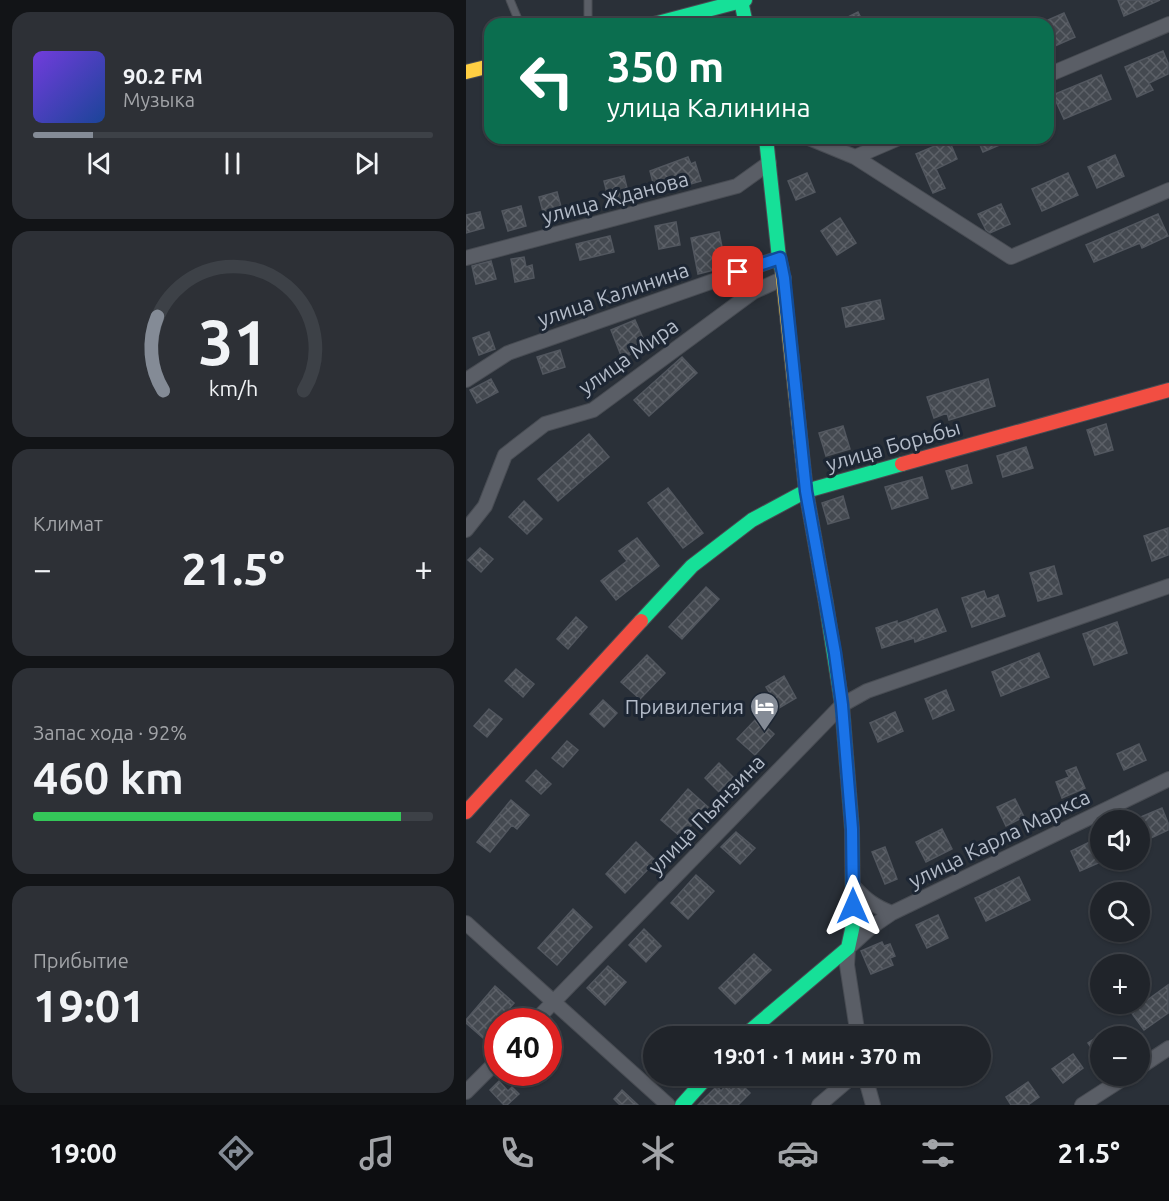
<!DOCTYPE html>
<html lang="ru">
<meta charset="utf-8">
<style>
:root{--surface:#20242a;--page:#2d3036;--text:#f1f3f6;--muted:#a2a4a8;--line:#3d4147;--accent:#848b96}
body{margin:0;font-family:Ubuntu,sans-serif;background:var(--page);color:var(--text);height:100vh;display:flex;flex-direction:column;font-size:22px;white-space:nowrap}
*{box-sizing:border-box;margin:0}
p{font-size:20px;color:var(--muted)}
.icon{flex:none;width:33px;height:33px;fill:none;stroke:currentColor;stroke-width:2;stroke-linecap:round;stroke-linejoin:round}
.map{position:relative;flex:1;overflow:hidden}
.side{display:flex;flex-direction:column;gap:12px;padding:12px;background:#121417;width:466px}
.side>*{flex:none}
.top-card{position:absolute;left:18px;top:18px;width:570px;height:126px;border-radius:18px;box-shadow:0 2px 4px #0004,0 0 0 2px var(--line);background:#0b6e4f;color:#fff;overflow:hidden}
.buttons{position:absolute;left:624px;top:810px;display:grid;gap:12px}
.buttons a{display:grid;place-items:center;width:60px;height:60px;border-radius:50%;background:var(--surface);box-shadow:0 2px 4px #0004,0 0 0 2px var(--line);font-size:30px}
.speed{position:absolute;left:18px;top:1008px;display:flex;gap:12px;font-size:30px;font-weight:700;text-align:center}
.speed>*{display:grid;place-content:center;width:78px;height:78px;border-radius:50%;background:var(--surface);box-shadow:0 2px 4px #0004,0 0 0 2px var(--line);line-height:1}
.speed .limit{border:9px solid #d22;background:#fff;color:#111}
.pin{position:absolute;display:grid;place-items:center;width:51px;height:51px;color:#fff;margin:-26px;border-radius:12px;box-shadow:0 3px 9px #0006}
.me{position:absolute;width:66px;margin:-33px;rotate:0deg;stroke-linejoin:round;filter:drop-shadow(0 0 4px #0008)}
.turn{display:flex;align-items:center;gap:21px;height:126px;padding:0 24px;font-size:27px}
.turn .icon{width:78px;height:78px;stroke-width:2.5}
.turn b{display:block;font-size:42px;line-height:51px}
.big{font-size:45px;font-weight:700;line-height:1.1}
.side .tile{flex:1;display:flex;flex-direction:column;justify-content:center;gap:9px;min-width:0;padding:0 21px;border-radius:18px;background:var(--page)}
.side .dial{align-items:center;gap:0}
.dial svg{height:156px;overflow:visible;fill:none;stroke:var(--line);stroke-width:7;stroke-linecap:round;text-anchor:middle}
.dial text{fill:var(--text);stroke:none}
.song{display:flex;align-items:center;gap:18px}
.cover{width:72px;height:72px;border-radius:9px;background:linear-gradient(135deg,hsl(260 70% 55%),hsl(220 70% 35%))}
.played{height:6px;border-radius:3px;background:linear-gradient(90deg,var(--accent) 15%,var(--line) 15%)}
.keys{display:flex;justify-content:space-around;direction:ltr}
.heat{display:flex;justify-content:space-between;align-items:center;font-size:33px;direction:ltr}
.charge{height:9px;border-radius:4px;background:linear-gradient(90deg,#34c759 92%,var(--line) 0)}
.trip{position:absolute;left:177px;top:1026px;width:348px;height:60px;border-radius:30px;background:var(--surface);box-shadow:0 2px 4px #0004,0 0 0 2px var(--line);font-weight:700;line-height:60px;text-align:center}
.tabs{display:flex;height:96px;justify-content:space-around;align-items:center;background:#0d0e11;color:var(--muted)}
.tabs .icon{width:42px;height:42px}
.tabs .current{color:var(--accent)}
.tabs b{font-size:27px;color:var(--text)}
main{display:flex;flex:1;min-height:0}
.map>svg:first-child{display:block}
.building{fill:url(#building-cross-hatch);stroke:#52575f;stroke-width:1.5}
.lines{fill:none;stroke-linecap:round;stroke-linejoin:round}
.lane-casing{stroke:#484c53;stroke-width:9}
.street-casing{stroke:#484c53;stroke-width:16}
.fast-casing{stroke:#484c53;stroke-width:16}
.slow-casing{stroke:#484c53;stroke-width:16}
.jam-casing{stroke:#484c53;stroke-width:16}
.lane{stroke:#5a5e66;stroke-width:7}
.street{stroke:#5a5e66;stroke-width:14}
.fast{stroke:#16e098;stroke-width:14}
.slow{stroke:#ffcf43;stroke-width:14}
.jam{stroke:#f24e42;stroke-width:14}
.route-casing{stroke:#114b97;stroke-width:15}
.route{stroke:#1a73e8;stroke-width:10}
.labels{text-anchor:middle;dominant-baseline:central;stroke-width:6;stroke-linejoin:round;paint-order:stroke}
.street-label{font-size:21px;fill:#b4bcc9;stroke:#1d2633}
.poi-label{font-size:21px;fill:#b4bcc9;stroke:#1d2633;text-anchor:end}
</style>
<main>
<section class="side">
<div class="tile">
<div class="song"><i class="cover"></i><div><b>90.2 FM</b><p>Музыка</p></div></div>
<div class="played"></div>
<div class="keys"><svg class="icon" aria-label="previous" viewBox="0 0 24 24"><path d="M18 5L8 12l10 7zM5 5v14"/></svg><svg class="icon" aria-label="pause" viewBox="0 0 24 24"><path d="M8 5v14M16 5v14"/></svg><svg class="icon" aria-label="next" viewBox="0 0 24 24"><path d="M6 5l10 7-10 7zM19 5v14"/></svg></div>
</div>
<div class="tile dial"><svg viewBox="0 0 100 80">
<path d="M14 69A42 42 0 1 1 86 69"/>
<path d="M14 69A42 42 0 0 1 11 31" stroke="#848b96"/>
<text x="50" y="56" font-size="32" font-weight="700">31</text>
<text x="50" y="72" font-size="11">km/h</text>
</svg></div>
<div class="tile"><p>Климат</p>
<div class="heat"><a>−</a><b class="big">21.5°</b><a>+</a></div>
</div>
<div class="tile"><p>Запас хода · 92%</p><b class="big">460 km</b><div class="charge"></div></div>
<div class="tile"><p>Прибытие</p><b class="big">19:01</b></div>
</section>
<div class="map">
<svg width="703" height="1105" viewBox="0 0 703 1105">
<defs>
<pattern id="building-cross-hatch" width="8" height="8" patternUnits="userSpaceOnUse" patternTransform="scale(1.5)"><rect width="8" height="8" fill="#444950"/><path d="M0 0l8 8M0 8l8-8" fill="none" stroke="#5d6168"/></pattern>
</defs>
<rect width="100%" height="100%" fill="#2a3038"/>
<path class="building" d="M652 0H694L658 16Z
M392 12 398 24H368Z
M598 13 609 37 582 49V20Z
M697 51 702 63V74L683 83 687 90 671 97 659 67Z
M635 75 645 99 598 119 587 95Z
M511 138H550L517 152Z
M483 140 491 159 470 169 479 188 467 193 450 154Z
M649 155 658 176 631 188 622 167Z
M222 157 225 164 229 162 235 181 190 194 184 171Z
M341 173 349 192 330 200 322 181Z
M602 173 612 195 576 211 566 189Z
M158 176 164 200 144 205 138 181Z
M91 192 98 218 80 223 73 197Z
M535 204 544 224 524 233 520 230 512 214Z
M55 206 60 226 42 231 36 211Z
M14 212 18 228 0 233V215Z
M692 214 702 236 676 248 674 243 628 262 620 245Z
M374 218 390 243 371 255 355 231Z
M210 222 214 245 193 249 189 226Z
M253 232 260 267 232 274 225 238Z
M144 236 148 252 114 260 110 244Z
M58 257 60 267 66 265 68 278 49 282 45 259Z
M25 261 30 279 10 284 6 266Z
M414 300 418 319 380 327 376 308Z
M169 320 181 347 156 358 145 330Z
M23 332 29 349 13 355 7 338Z
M94 350 99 367 77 374 71 357Z
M216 357 231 373 183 416 168 400Z
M25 379 32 392 11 403 4 390Z
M522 379 529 406 483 420 481 413 468 418 461 397Z
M640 424 647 450 629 455 621 430Z
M377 426 384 449 360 456 353 433Z
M123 434 143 457 92 501 72 479Z
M560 447 567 468 537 477 531 456Z
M501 465 506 483 486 489 480 471Z
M456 477 462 498 426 509 419 487Z
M202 488 237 533 217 548 182 503Z
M377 496 383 518 362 524 356 503Z
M58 501 76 519 61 534 43 517Z
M702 528V555L686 561 678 536Z
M171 538 193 566 150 600 135 581 161 561 153 551Z
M14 548 27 559 15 572 2 560Z
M588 566 596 594 572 601 564 573Z
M240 587 253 599 216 639 203 627Z
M518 591 521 599 532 595 539 616 506 627 496 598Z
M471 609 480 631 449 642 448 638 416 648 410 628 431 621V624Z
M110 617 121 627 102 649 91 639Z
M651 622 661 653 628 665 617 634Z
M573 653 583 677 535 696 526 672Z
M181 655 199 673 174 699 155 682Z
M50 669 68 684 57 697 39 681Z
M318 676 330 698 313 708 300 687Z
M480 690 488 710 467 719 459 699Z
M137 700 151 713 138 727 124 714Z
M23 709 36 719 21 737 8 726Z
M429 712 437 731 412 742 404 723Z
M291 718 308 734 289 755 271 739Z
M101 741 112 750 97 767 86 758Z
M673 744 680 760 658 770 651 754Z
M253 763 267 777 253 792 239 778Z
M610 767 619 788 596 798 590 782 603 777 600 771Z
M70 770 85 784 75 794 60 781Z
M222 789 242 807 215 837 195 820Z
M549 799 558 817 540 826 531 807Z
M45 800 63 815 51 829 46 825 24 852 11 842Z
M696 808 702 823V830L685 838 675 817Z
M476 829 486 849 460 862 450 842Z
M270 832 289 848 274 864 255 847Z
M634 837V860H639L614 871 605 851Z
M170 842 190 861 159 893 140 874Z
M419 847 431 879 419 884 406 852Z
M230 875 248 891 222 919 205 903Z
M553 877 564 900 520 921 509 898Z
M107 909 126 927 91 965 72 948Z
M472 915 482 938 461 948 450 925Z
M178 929 195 946 180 962 163 945Z
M416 942 418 946 424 944 429 956 424 958 427 965 405 974 395 951Z
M288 954 305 970 269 1004 253 988Z
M142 966 160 982 139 1005 121 988Z
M702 985V1013L678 1030 665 1012Z
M29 986 48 1003 17 1038 0 1023V1020Z
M634 1035V1061L622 1043Z
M607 1054 617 1068 597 1083 586 1069Z
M33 1081 42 1091 46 1087 53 1094 41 1105H38L24 1090Z
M273 1082 284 1093 272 1105H232L251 1086 255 1091 260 1085 265 1090Z
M562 1082 573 1097 562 1105H545L540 1097Z
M156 1090 172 1105H154L148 1099Z"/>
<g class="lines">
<defs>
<path id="lane" d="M44 0 54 24
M122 0V24"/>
<path id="street" d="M582 75 703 24
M343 138 389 157 433 138
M389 157 545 257 703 190
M0 258 271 186 303 163
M0 380 42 353 313 258
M0 530 19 506 39 455 79 424 127 410 287 292 318 278
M387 886C399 899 409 907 426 913
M0 923 202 1105
M68 1022 376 705 401 691 703 586
M392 1036 381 965 382 948 404 928 426 913 703 779
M674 1067 703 1048
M399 1076 407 1105
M0 1092 32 1060
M353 1105 387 1076
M616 1105 661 1076"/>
<path id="fast" d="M275 1 280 24
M188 24 279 0
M300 138 313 258 316 270
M175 621 226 566 286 520 340 491 436 464
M278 1036 382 948 387 925 386 829 376 705 360 603
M216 1105 242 1076"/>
<path id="slow" d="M0 72 24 66
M316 270 340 491 360 603"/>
<path id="jam" d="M436 464 703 390
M0 812 175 621"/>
</defs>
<use href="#lane" class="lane-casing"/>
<use href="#street" class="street-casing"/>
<use href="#fast" class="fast-casing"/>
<use href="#slow" class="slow-casing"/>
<use href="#jam" class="jam-casing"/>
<use href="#lane" class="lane"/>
<use href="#street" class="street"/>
<use href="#fast" class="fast"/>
<use href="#slow" class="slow"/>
<use href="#jam" class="jam"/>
</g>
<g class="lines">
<defs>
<path id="route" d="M272 272 314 258 318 278 340 491 369 653 376 705 386 829 387 906"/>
</defs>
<use href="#route" class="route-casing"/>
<use href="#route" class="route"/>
</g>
<defs>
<symbol id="hotel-pin" viewBox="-11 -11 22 30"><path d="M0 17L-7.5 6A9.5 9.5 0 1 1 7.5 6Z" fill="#848b96" stroke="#1d2633"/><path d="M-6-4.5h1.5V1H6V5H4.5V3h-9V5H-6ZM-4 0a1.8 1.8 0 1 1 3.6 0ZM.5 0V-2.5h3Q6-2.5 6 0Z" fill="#fff"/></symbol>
</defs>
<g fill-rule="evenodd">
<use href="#hotel-pin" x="282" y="690" width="33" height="45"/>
</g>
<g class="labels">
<g class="street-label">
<text transform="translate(149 197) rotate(-15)">улица Жданова</text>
<text transform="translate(147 294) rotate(-19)">улица Калинина</text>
<text transform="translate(162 356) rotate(-35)">улица Мира</text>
<text transform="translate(427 445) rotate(-16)">улица Борьбы</text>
<text transform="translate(240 814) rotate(-46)">улица Пьянзина</text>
<text transform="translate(533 838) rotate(-26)">улица Карла Маркса</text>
</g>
<g class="poi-label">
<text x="278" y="706">Привилегия</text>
</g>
</g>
</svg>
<div class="buttons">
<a><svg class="icon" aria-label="sound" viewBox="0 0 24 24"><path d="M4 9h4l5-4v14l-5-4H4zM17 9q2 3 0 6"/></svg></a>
<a><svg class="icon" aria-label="search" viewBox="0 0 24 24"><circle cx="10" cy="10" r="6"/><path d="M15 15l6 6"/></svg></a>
<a>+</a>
<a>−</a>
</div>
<div class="speed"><div class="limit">40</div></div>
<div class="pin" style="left:272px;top:272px;background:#d93025"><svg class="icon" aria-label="arrive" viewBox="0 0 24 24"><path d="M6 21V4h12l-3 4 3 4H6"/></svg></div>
<svg class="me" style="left:387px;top:906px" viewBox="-20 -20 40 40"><path d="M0-17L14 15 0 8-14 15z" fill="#1a73e8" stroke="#fff" stroke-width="4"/></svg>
<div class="trip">19:01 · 1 мин · 370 m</div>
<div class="top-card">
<div class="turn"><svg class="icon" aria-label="left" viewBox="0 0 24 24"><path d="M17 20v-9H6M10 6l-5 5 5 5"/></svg><div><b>350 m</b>улица Калинина</div></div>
</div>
</div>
</main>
<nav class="tabs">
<b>19:00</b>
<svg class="icon current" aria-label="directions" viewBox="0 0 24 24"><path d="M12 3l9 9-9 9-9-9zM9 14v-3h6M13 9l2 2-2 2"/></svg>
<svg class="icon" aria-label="music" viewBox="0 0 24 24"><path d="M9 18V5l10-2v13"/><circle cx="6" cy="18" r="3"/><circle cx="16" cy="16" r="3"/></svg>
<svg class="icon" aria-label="phone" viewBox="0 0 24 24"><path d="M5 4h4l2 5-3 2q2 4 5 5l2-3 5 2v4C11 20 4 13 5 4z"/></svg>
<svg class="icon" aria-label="climate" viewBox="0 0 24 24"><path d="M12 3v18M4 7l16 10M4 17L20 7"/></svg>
<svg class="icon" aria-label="car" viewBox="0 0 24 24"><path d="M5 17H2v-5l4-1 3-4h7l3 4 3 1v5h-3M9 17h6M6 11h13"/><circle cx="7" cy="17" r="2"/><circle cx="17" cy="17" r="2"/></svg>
<svg class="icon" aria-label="filters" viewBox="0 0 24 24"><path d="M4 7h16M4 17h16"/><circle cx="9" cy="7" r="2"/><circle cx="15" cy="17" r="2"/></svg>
<b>21.5°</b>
</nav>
